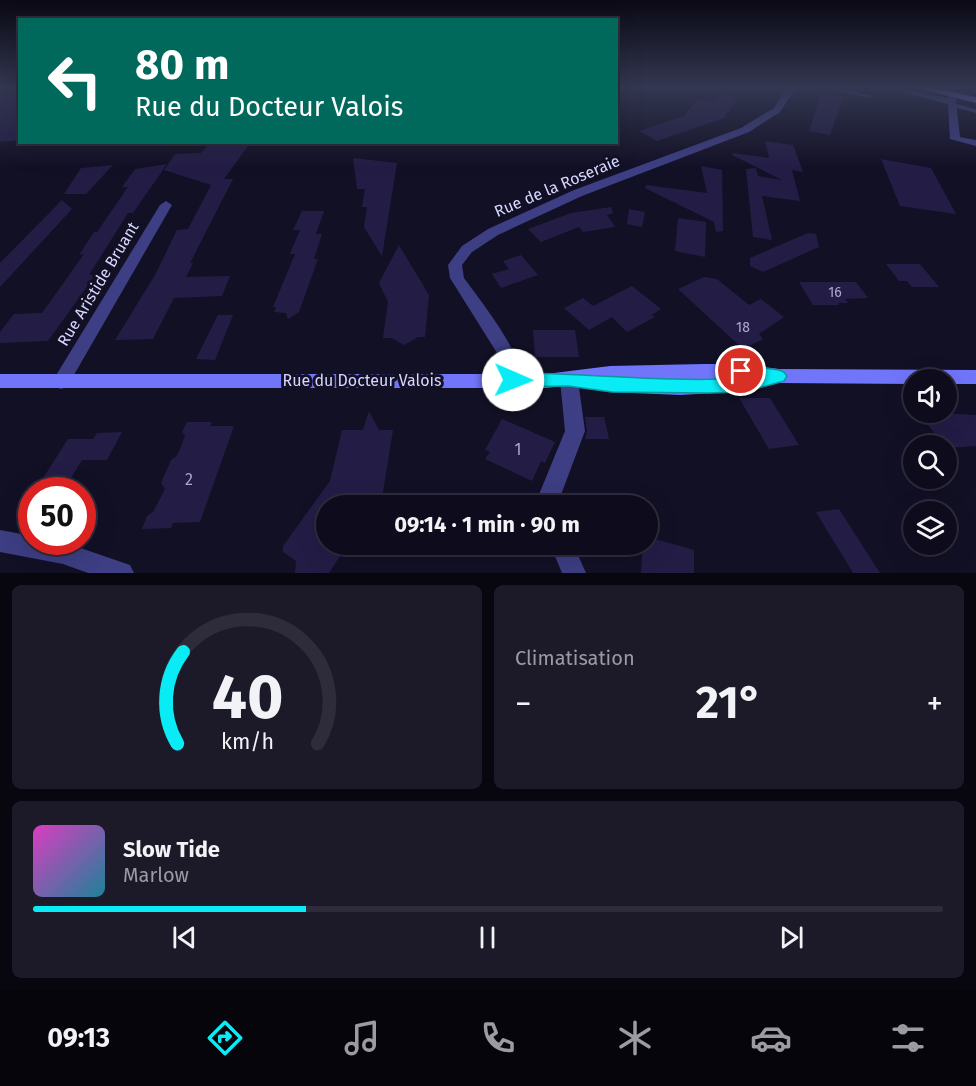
<!DOCTYPE html>
<html lang="fr">
<meta charset="utf-8">
<style>
:root{--surface:#0e0c1c;--page:#1c1a29;--text:#f1f3f6;--muted:#9b9ba3;--line:#2e2c3b;--accent:#09ecf6}
body{margin:0;font-family:"Fira Sans",sans-serif;background:var(--page);color:var(--text);height:100vh;display:flex;flex-direction:column;font-size:22px;white-space:nowrap}
*{box-sizing:border-box;margin:0}
p{font-size:20px;color:var(--muted)}
.icon{flex:none;width:33px;height:33px;fill:none;stroke:currentColor;stroke-width:2;stroke-linecap:round;stroke-linejoin:round}
.map{position:relative;height:573px;overflow:hidden}
.drawer{display:flex;flex-direction:column;gap:12px;padding:12px;background:#08070f;flex:1}
.drawer>*{flex:none}
.hud{position:absolute;left:18px;top:18px;width:600px;height:126px;border-radius:0px;box-shadow:0 6px 24px #0002,0 0 0 2px var(--line);background:#00695c;color:#fff;overflow:hidden}
.buttons{position:absolute;left:903px;top:369px;display:grid;gap:12px}
.buttons a{display:grid;place-items:center;width:54px;height:54px;border-radius:50%;background:var(--surface);box-shadow:0 6px 24px #0002,0 0 0 2px var(--line);font-size:30px}
.speed{position:absolute;left:18px;top:477px;display:flex;gap:12px;font-size:30px;font-weight:700;text-align:center}
.speed>*{display:grid;place-content:center;width:78px;height:78px;border-radius:50%;background:var(--surface);box-shadow:0 6px 24px #0002,0 0 0 2px var(--line);line-height:1}
.speed .limit{border:9px solid #d22;background:#fff;color:#111}
.pin{position:absolute;display:grid;place-items:center;width:51px;height:51px;color:#fff;margin:-26px;border:3px solid #fff;border-radius:50%;box-shadow:0 2px 6px #0007}
.me{position:absolute;width:66px;margin:-33px;rotate:91deg;stroke-linejoin:round;filter:drop-shadow(0 0 4px #0008)}
.turn{display:flex;align-items:center;gap:21px;height:126px;padding:0 18px;font-size:27px}
.turn .icon{width:78px;height:78px;stroke-width:2.5}
.turn b{display:block;font-size:42px;line-height:51px}
.big{font-size:45px;font-weight:700;line-height:1.1}
.drawer .card{flex:1;display:flex;flex-direction:column;justify-content:center;gap:9px;min-width:0;padding:0 21px;border-radius:9px;background:var(--page)}
.drawer .dial{align-items:center;gap:0}
.dial svg{height:156px;overflow:visible;fill:none;stroke:var(--line);stroke-width:7;stroke-linecap:round;text-anchor:middle}
.dial text{fill:var(--text);stroke:none}
.song{display:flex;align-items:center;gap:18px}
.cover{width:72px;height:72px;border-radius:9px;background:linear-gradient(135deg,hsl(310 70% 55%),hsl(190 70% 35%))}
.played{height:6px;border-radius:3px;background:linear-gradient(90deg,var(--accent) 30%,var(--line) 30%)}
.keys{display:flex;justify-content:space-around;direction:ltr}
.heat{display:flex;justify-content:space-between;align-items:center;font-size:33px;direction:ltr}
.drawer .tiles{flex:1;display:grid;gap:12px;grid-template-columns:1fr 1fr}
.card:last-child{grid-column:span 2}
.trip{position:absolute;left:316px;top:495px;width:342px;height:60px;border-radius:30px;background:var(--surface);box-shadow:0 6px 24px #0002,0 0 0 2px var(--line);font-weight:700;line-height:60px;text-align:center}
.tabs{display:flex;height:96px;justify-content:space-around;align-items:center;background:#06050b;color:var(--muted)}
.tabs .icon{width:42px;height:42px}
.tabs .current{color:var(--accent)}
.tabs b{font-size:27px;color:var(--text)}
.map>svg:first-child{display:block}
.building{fill:#231d46}
.lines{fill:none;stroke-linecap:round;stroke-linejoin:round}
.service{fill:#3d3e83;fill-rule:evenodd}
.minor{fill:#3d3e83;fill-rule:evenodd}
.tertiary{fill:#3d3e83;fill-rule:evenodd}
.secondary{fill:#7075fa;fill-rule:evenodd}
.route{fill:#09ecf6;stroke:#0699a0;stroke-width:1.5}
.labels{text-anchor:middle;dominant-baseline:central;stroke-width:6;stroke-linejoin:round;paint-order:stroke}
.number-label{font-size:14px;fill:#aba8d0}
.street-label{font-size:16px;fill:#d8d6fe;stroke:#121025}
.near-number-label{font-size:16px;fill:#aba8d0}
</style>
<div class="map">
<svg width="976" height="573" viewBox="0 0 976 573">
<rect width="100%" height="100%" fill="#121025"/>
<path class="building" d="M20 89V140L0 142V91Z
M822 91 844 96 830 135 809 131Z
M720 94 738 98 724 118 657 141 639 131 684 116 698 99 714 103Z
M765 141 793 145 803 172 792 170 800 201 762 196 772 240 753 237 746 169 756 168 758 176 782 180 732 155 733 153 769 158Z
M211 142H251L224 179H233L190 263H193L186 277 230 276 222 296 174 298 153 339 115 340 155 275 177 230 188 229 211 185 164 170 175 154 201 153Z
M353 158 397 163 382 256 364 227 367 207H362L365 189H357Z
M881 159 931 168 956 214 900 206Z
M167 164 133 213H128L89 275 96 274 48 341 0 343V332L14 314 42 313 84 254 79 255 94 232H97L128 187H122L135 169Z
M113 165 86 194H64L81 168Z
M701 166 722 170 723 231 716 232 714 222 645 188 646 185 707 193Z
M62 200 72 209 0 287V263Z
M611 207 613 213 607 215 615 227 583 232 579 227 541 242 528 229 571 213Z
M629 209 645 212 642 227 627 224Z
M302 211H324L316 234H322L314 259H318L299 312 288 319 286 313 274 312 276 307H273L295 254H290L300 230H293Z
M678 218 706 222 705 257 675 251Z
M808 233 816 234 819 247 763 272 750 266V258Z
M399 245 429 295 425 337H418L404 345 392 338H383L388 302 379 283Z
M521 255 538 275 501 288 492 274 509 269 503 261Z
M886 264H920L939 287H912L907 281H899Z
M704 277 717 279 749 305 761 299 784 317 759 334 763 339 743 349 678 289Z
M799 282H856L868 298 845 299 848 303H838L839 305H813Z
M632 286 661 309 652 315 655 317 627 332 612 317 589 330 564 308 583 298 593 306Z
M218 315H233L215 360 196 359Z
M533 330H575L579 357H535Z
M739 398H770L799 445 769 449Z
M369 411 379 430H393L383 492 374 506H327V544H348L329 573H295L296 561 283 552V546L330 481 342 430H363Z
M918 412 976 415V446L946 448Z
M585 417H604L609 439H585L587 431Z
M502 419 555 442 545 463 541 461 532 481 485 459 490 452 485 450Z
M187 422H212L210 426H234L200 522 173 523 171 528 142 529 147 516 153 512 165 489 161 483 171 460 177 456 182 444 185 436 182 432Z
M122 432 107 460H82L71 478H43L68 439H93L97 433Z
M839 509 880 573H853L816 512Z
M648 537 694 550V573H641L643 544H648Z"/>
<g class="lines">
<path class="service" d="M826 88H839L873 96 870 98Z
M952 103 976 109V113L950 106 949 105Z"/>
<path class="minor" d="M787 88H796L780 112 749 132 582 196 498 235 472 252 462 265 464 278C478 298 531 362 519 385L513 387 507 385 502 361 450 278 448 265 462 246 488 229 574 190 741 128 774 108Z
M885 88H903L947 98 949 93H955L960 137 976 140V146L950 139 948 104Z
M166 201 172 205 67 387 61 389 55 387 52 382 55 377 160 205Z
M569 373 575 375 578 380 585 431 562 492 560 506H538L540 492 565 431 560 380 563 375Z
M550 544H573L586 573H562Z"/>
<path class="tertiary" d="M0 530 32 536V542H63L130 565 134 573H88L63 564 0 552Z"/>
<path class="secondary" d="M917 88H935L976 97V103Z
M703 364H741L779 369 976 370V384H946V380H914V384L777 383 750 391 680 395 609 392 588 389 580 384 546 388H0V374H546L610 366Z"/>
</g>
<linearGradient id="sky" x2="0" y2="1"><stop stop-color="#0a0914"/><stop offset="0.52" stop-color="#333751"/><stop offset="1" stop-color="#333751" stop-opacity="0"/></linearGradient>
<rect width="976" height="168" fill="url(#sky)"/>
<path class="route" d="M741 365 779 370 784 372 787 376 784 381 744 392 708 393 612 392 568 386 513 387 507 385 505 380 507 375 513 373C590 373 667 383 745 378L736 376 733 371Z"/>
<g class="labels">
<g class="number-label">
<text x="835" y="292">16</text>
<text x="743" y="327">18</text>
</g>
<g class="street-label">
<text transform="translate(557 186) rotate(-23)">Rue de la Roseraie</text>
<text transform="translate(98 284) rotate(-59)">Rue Aristide Bruant</text>
<text x="362" y="380">Rue du Docteur Valois</text>
</g>
<g class="near-number-label">
<text x="518" y="449">1</text>
<text x="189" y="479">2</text>
</g>
</g>
</svg>
<div class="buttons">
<a><svg class="icon" aria-label="sound" viewBox="0 0 24 24"><path d="M4 9h4l5-4v14l-5-4H4zM17 9q2 3 0 6"/></svg></a>
<a><svg class="icon" aria-label="search" viewBox="0 0 24 24"><circle cx="10" cy="10" r="6"/><path d="M15 15l6 6"/></svg></a>
<a><svg class="icon" aria-label="layers" viewBox="0 0 24 24"><path d="M12 4l9 5-9 5-9-5zM3 14l9 5 9-5"/></svg></a>
</div>
<div class="speed"><div class="limit">50</div></div>
<div class="pin" style="left:741px;top:371px;background:#d93025"><svg class="icon" aria-label="arrive" viewBox="0 0 24 24"><path d="M6 21V4h12l-3 4 3 4H6"/></svg></div>
<svg class="me" style="left:513px;top:380px" viewBox="-20 -20 40 40"><circle r="19" fill="#fff"/><path d="M0-13L10 11 0 6-10 11z" fill="#09ecf6"/></svg>
<div class="trip">09:14 · 1 min · 90 m</div>
<div class="hud">
<div class="turn"><svg class="icon" aria-label="left" viewBox="0 0 24 24"><path d="M17 20v-9H6M10 6l-5 5 5 5"/></svg><div><b>80 m</b>Rue du Docteur Valois</div></div>
</div>
</div>
<section class="drawer">
<div class="tiles">
<div class="card dial"><svg viewBox="0 0 100 80">
<path d="M14 69A42 42 0 1 1 86 69"/>
<path d="M14 69A42 42 0 0 1 17 22" stroke="#09ecf6"/>
<text x="50" y="56" font-size="32" font-weight="700">40</text>
<text x="50" y="72" font-size="11">km/h</text>
</svg></div>
<div class="card"><p>Climatisation</p>
<div class="heat"><a>−</a><b class="big">21°</b><a>+</a></div>
</div>
<div class="card">
<div class="song"><i class="cover"></i><div><b>Slow Tide</b><p>Marlow</p></div></div>
<div class="played"></div>
<div class="keys"><svg class="icon" aria-label="previous" viewBox="0 0 24 24"><path d="M18 5L8 12l10 7zM5 5v14"/></svg><svg class="icon" aria-label="pause" viewBox="0 0 24 24"><path d="M8 5v14M16 5v14"/></svg><svg class="icon" aria-label="next" viewBox="0 0 24 24"><path d="M6 5l10 7-10 7zM19 5v14"/></svg></div>
</div>
</div>
</section>
<nav class="tabs">
<b>09:13</b>
<svg class="icon current" aria-label="directions" viewBox="0 0 24 24"><path d="M12 3l9 9-9 9-9-9zM9 14v-3h6M13 9l2 2-2 2"/></svg>
<svg class="icon" aria-label="music" viewBox="0 0 24 24"><path d="M9 18V5l10-2v13"/><circle cx="6" cy="18" r="3"/><circle cx="16" cy="16" r="3"/></svg>
<svg class="icon" aria-label="phone" viewBox="0 0 24 24"><path d="M5 4h4l2 5-3 2q2 4 5 5l2-3 5 2v4C11 20 4 13 5 4z"/></svg>
<svg class="icon" aria-label="climate" viewBox="0 0 24 24"><path d="M12 3v18M4 7l16 10M4 17L20 7"/></svg>
<svg class="icon" aria-label="car" viewBox="0 0 24 24"><path d="M5 17H2v-5l4-1 3-4h7l3 4 3 1v5h-3M9 17h6M6 11h13"/><circle cx="7" cy="17" r="2"/><circle cx="17" cy="17" r="2"/></svg>
<svg class="icon" aria-label="filters" viewBox="0 0 24 24"><path d="M4 7h16M4 17h16"/><circle cx="9" cy="7" r="2"/><circle cx="15" cy="17" r="2"/></svg>
</nav>
